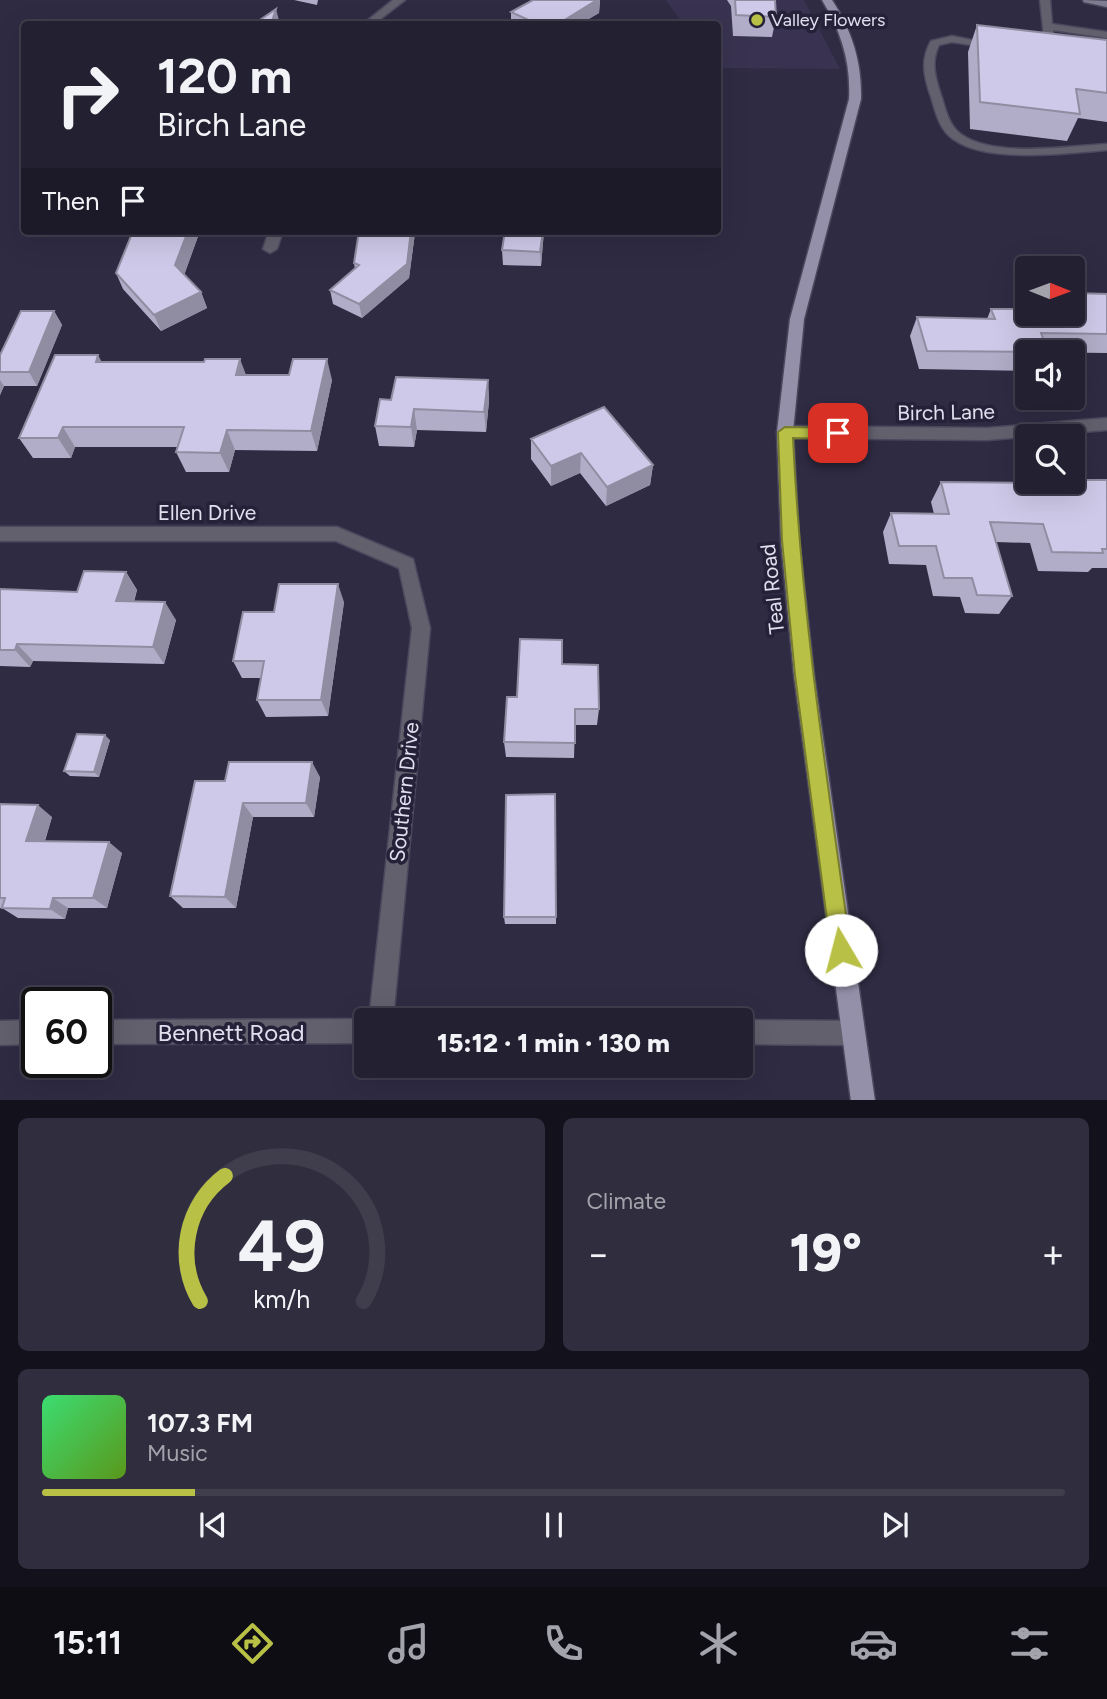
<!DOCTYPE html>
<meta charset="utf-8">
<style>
:root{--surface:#232032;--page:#2f2d3e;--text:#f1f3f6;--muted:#a3a3ac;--line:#403e4d;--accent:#b9c046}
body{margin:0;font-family:Figtree,sans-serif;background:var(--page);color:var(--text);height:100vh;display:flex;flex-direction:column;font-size:26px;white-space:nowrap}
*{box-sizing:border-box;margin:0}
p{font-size:23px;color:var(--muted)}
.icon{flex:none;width:38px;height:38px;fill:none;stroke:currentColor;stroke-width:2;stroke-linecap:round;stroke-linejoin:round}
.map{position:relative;height:1100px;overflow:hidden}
.drawer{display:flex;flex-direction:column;gap:18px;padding:18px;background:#13121c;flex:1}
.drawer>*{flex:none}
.hud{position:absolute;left:21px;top:21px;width:700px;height:214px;border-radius:7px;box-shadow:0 7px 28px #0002,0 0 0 2px var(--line);background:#232032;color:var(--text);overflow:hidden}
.needle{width:46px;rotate:91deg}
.controls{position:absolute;left:1015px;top:256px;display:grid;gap:14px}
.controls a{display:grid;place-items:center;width:70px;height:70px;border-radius:7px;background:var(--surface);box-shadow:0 7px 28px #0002,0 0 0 2px var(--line);font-size:35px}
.speed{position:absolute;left:21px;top:987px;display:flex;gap:14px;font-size:35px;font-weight:700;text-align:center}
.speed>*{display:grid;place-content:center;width:91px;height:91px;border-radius:50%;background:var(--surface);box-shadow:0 7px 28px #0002,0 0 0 2px var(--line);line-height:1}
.speed .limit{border:4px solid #111;border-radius:10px;background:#fff;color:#111}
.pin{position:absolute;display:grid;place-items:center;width:60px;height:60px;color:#fff;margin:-30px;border-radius:14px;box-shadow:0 4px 10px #0006}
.me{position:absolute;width:77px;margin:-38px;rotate:352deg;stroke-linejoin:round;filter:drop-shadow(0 0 5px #0008)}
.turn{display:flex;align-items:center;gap:24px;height:147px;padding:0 21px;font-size:32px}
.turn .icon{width:91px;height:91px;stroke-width:2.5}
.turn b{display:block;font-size:49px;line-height:60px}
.then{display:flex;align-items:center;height:66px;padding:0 21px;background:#0003;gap:14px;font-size:26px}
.big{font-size:52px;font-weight:800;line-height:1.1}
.drawer .widget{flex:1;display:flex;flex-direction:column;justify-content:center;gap:10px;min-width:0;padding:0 24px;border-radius:10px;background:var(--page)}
.drawer .dial{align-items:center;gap:0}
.dial svg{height:182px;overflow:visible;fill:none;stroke:var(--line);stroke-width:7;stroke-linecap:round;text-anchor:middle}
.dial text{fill:var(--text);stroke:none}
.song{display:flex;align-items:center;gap:21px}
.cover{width:84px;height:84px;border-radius:10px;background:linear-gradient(135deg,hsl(140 70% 55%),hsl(90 70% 35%))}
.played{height:7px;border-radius:4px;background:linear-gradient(90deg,var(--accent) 15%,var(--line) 15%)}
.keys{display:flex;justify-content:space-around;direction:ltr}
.heat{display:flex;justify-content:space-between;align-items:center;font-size:38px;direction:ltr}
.drawer .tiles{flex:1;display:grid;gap:18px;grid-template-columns:1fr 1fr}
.widget:last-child{grid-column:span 2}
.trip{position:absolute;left:354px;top:1008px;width:399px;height:70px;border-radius:7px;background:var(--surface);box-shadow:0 7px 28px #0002,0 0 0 2px var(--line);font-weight:800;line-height:70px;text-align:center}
.menu{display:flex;height:112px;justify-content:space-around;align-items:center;background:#0e0d14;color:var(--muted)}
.menu .icon{width:49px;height:49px}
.menu .on{color:var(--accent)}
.menu b{font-size:32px;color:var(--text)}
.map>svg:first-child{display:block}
.built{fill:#393351}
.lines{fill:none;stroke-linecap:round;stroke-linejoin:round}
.lane-casing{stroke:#4b485e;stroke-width:3}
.street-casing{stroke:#4b485e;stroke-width:3}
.secondary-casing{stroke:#4b485e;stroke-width:3}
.primary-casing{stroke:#4b485e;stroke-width:3}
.lane{fill:#62606d;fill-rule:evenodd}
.street{fill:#62606d;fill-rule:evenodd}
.secondary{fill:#7f7c8f;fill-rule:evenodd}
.primary{fill:#9490aa;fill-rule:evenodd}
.wall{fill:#b1adc8}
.shaded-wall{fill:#908da2}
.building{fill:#cec9e8;stroke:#908da2;stroke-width:2}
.route{fill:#b9c046;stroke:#787d2e;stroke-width:2}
.poi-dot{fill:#b9c046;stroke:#252138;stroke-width:2.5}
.labels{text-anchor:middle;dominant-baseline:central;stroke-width:7;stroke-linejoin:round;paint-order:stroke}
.far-poi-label{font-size:18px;fill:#e1deee;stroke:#252138;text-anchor:start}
.street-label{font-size:21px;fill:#e1deee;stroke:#252138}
.near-street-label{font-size:24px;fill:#e1deee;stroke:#252138}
</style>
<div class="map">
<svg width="1107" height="1101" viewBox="0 0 1107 1101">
<rect width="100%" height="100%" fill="#2f2b43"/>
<path class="built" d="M666 0H804L840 69 718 68V24H683Z"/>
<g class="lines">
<defs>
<path id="lane" d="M1040 0H1050L1052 24 1107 32V38L1053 30 1055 53 1046 55Z
M952 36 996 45 991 48 952 42 939 45C930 63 936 80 942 98 946 111 949 126 962 135 996 158 1068 146 1107 144V150C1067 153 987 164 953 139 939 129 936 113 931 97 924 77 920 60 931 41Z"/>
<path id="street" d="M393 0H405L374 24H363Z
M269 231H283L277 249 270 253 263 249Z
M1107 418V430L987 440 785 438 777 432 785 426 987 428Z
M0 527H337L413 559 430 628 393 1020H369L412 628 399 568 336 541H0Z
M366 1019 368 1020H366V1043L96 1044V1020Z
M37 1020V1044L0 1045V1021Z
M740 1020 852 1021 860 1025 864 1033 860 1041 852 1045 740 1044Z"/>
<path id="secondary" d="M1083 0 1107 1V7L1084 2Z"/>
<path id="primary" d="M822 0H832C852 31 862 62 861 99L804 319 793 432 799 540 814 675 875 1101H851L794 675 781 540 777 432 790 319 849 99C851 62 841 31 822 0Z"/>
</defs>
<use href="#lane" class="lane-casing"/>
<use href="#street" class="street-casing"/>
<use href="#secondary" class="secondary-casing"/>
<use href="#primary" class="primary-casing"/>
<use href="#lane" class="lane"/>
<use href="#street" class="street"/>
<use href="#secondary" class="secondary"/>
<use href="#primary" class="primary"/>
</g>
<path class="wall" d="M294 0H318L317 5Z
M533 0H600L599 13 580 24H511V12Z
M727 0H775L776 17 772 37 733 36 731 6Z
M977 25 1107 40V122L1078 118 1067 141 970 129 968 52Z
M133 231H200L184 275 201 292 207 308 161 331 123 289 116 273Z
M505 231H544L541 266 503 265 502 250Z
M415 233 409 278 362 318 333 304 330 290 355 269 354 263Z
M1107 294V353L1027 352V371L919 369 910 336 917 317 987 319 991 309 1073 313Z
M54 311 62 325 37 386H4L0 395V355Z
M102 362 246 375 332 380 317 451 235 450 229 472H186L176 452 178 447H75L71 458H33L19 438Z
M488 380 489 401 486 432 417 430 414 447 379 446 375 426 391 400Z
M531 439 653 465 650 485 606 506 580 473 551 486 531 459Z
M1027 444V481L1107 480V568H1092L1088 572 1038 571 1030 543 996 542 1012 596 999 614 965 613 960 597 933 596 926 565 889 564 883 532 891 513 934 514 931 502 941 482 1027 483 1019 458Z
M126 572 137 590 134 602 176 620 164 664 33 661 30 667 0 666V589L77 592Z
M344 602 328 716 266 717 257 700 261 678H242L233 661 274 612Z
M562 664 599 709 597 725H575L574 758 506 757 504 742 517 697Z
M110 740 99 777 70 776 64 771Z
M320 777 314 817H253L236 908H183L170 896 225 781Z
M555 794 556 924H505L504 917Z
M0 804 52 817 45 841 122 853 107 908H68L65 919 18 918 2 908H0Z"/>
<path class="shaded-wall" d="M597 0H600L599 13 580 24H558Z
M276 9 280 24H271Z
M188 231H200L182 281 175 265Z
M411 231H414L415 233 409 278 362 318 359 304Z
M543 231H544L541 266 540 252Z
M201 292 207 308 161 331 154 315Z
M54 311 62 325 37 386 29 372Z
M98 355 109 375 96 362Z
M240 359 248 380 236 375Z
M327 359 332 380 317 451 311 431Z
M0 380 4 386 0 395Z
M488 380 489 401 486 432 484 412Z
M414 409 417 430 414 447 411 427Z
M63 427 75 447 71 458 58 438Z
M227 430 235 450 229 472 220 453Z
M581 453 580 473 551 486V466Z
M653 465 650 485 606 506 607 487Z
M126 572 137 590 128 619 116 601Z
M338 584 344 602 328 716 321 700Z
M165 602 176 620 164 664 153 647Z
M17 644 33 661 30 667 15 650Z
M105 735 110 740 99 777 94 772Z
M312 762 320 777 314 817 306 803Z
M243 803 253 817 236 908 225 897Z
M38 805 52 817 41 852 26 841Z
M109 842 122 853 107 908 93 898Z
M53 898 68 908 65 919 50 909Z"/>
<path class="building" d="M533 0H597L558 24H537L511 12Z
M735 0H775L776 17 736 15Z
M276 9 271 24H254Z
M977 25 1107 40V93L1076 89 1080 114 980 102Z
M133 231H188L175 265 201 292 154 315 116 273Z
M359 231H411L407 264 359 304 330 290 359 265 354 263Z
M505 231H543L540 252 502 250Z
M1073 293 1107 294V334L1041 333 1048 352 927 351 917 317 995 319 991 309H1027V313H1073Z
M21 311H54L29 372H0V355Z
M55 355H98L96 362H204L205 359H240L236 375H289L293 359H327L311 431 227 430 220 453 176 452 184 427H63L58 438H19Z
M396 377 488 380 484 412 414 409 411 427 375 426 380 399 391 400Z
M604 407 653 465 607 487 581 453 551 466 531 439Z
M1052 431 1054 436H1039Z
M1073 480H1107V549H1102L1103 553 1052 552 1043 524 990 522 1012 596 977 595 972 578H944L936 546H899L891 513 949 514 941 482 1046 483V481H1073Z
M84 571 126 572 116 601 165 602 153 647 17 644 15 650H0V589L77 592Z
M279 584H338L321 700H257L264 661H233L243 612H274Z
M520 639 562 640V664L598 665 599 709H575V743L504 742 507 697H517Z
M77 734 105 735 94 772 64 771Z
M229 762H312L306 803H243L225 897 170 896 195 781H225Z
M555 794 556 917H504L506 795Z
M0 804 38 805 26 841 109 842 93 898H53L50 909 2 908 5 898H0Z"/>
<path class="route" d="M785 427 838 428 845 433 838 439 793 438C801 610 827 780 851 950L848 958 841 961 834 958 831 950 795 675 782 540 778 432Z"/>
<circle class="poi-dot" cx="757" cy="20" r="7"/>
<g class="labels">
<g class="far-poi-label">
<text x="771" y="20">Valley Flowers</text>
</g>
<g class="street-label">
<text transform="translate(946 412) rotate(-1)">Birch Lane</text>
<text x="207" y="512">Ellen Drive</text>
<text transform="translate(772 589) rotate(-96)">Teal Road</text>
<text transform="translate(404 792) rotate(-84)">Southern Drive</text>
</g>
<g class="near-street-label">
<text x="231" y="1032">Bennett Road</text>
</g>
</g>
</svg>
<div class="controls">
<a><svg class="needle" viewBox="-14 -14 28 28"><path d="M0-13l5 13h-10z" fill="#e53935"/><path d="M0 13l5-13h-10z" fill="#a3a3ac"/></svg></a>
<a><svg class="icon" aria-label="sound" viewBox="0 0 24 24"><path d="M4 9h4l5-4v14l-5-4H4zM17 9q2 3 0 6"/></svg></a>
<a><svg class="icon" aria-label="search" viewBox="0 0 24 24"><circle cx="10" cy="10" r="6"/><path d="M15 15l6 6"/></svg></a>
</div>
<div class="speed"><div class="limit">60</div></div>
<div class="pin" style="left:838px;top:433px;background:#d93025"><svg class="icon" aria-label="arrive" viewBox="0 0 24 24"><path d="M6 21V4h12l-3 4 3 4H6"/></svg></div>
<svg class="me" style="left:841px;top:950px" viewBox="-20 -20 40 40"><circle r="19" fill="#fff"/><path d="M0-13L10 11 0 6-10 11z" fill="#b9c046"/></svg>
<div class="trip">15:12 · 1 min · 130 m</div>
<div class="hud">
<div class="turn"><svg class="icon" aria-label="right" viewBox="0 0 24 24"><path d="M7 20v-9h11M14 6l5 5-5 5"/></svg><div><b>120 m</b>Birch Lane</div></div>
<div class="then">Then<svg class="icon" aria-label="arrive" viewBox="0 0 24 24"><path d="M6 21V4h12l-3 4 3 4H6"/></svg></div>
</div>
</div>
<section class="drawer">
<div class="tiles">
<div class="widget dial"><svg viewBox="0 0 100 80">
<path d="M14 69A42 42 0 1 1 86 69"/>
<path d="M14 69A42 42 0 0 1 25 14" stroke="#b9c046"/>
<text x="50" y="56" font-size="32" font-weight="700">49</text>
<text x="50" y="72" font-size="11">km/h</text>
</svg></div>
<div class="widget"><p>Climate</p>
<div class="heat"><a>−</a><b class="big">19°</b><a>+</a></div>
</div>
<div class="widget">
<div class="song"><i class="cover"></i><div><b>107.3 FM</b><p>Music</p></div></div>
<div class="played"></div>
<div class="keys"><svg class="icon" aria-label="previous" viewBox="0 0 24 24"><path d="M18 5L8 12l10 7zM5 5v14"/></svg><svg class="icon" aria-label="pause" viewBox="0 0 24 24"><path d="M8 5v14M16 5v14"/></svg><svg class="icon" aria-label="next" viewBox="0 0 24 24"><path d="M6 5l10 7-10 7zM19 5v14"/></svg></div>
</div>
</div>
</section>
<nav class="menu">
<b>15:11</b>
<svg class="icon on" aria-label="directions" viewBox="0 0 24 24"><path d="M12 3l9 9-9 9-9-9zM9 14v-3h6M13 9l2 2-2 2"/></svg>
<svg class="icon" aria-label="music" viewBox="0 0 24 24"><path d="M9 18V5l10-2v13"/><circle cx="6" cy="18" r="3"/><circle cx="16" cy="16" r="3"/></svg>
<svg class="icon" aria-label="phone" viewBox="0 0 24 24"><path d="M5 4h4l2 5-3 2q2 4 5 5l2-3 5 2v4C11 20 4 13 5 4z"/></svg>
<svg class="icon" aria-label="climate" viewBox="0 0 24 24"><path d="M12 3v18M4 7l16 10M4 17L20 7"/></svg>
<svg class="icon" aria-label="car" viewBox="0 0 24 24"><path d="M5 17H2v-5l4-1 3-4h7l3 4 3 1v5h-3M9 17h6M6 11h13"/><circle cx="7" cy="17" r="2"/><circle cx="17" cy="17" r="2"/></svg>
<svg class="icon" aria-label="filters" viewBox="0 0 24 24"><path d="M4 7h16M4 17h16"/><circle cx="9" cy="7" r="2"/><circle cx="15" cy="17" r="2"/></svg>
</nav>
